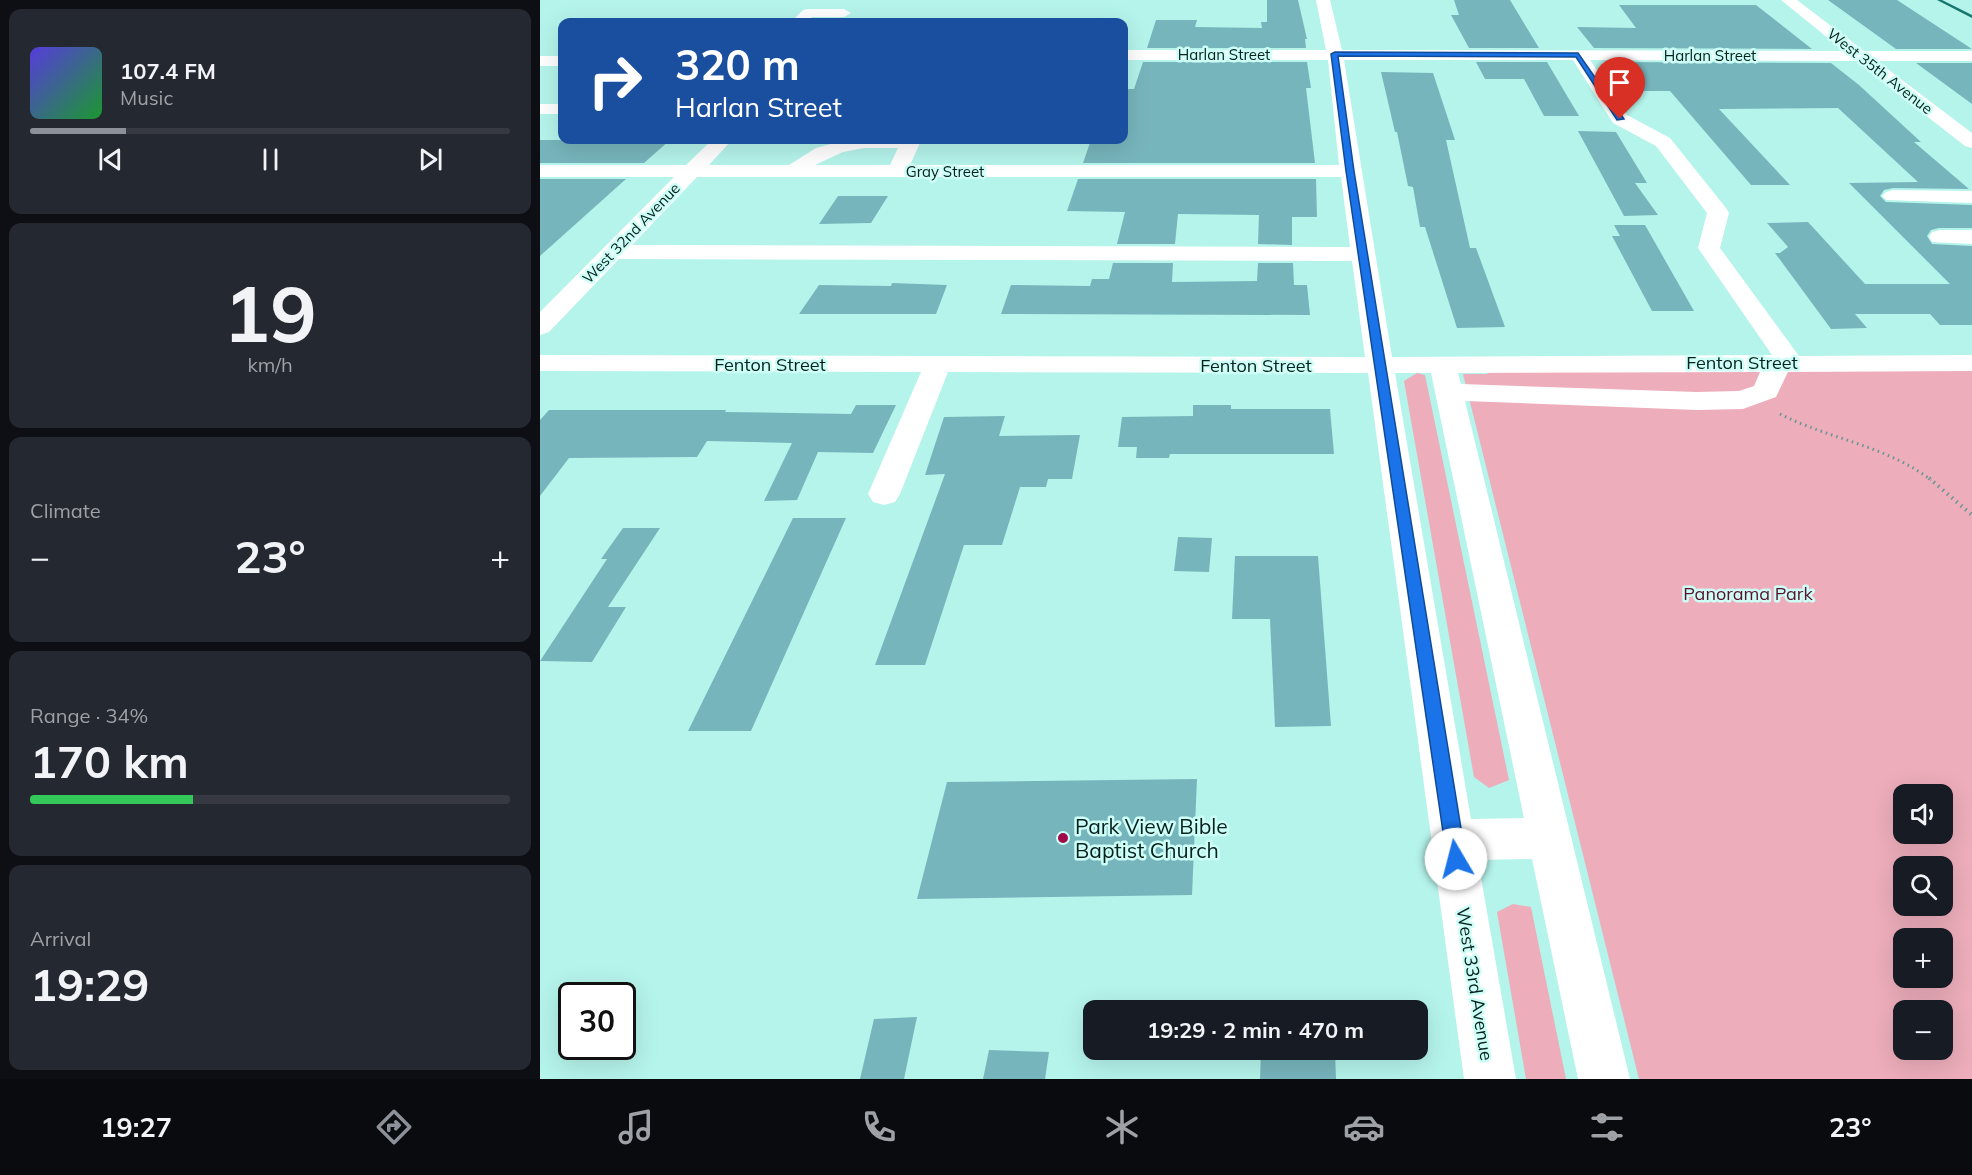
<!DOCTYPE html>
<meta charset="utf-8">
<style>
:root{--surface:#171b24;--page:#242831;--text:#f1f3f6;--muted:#9ea1a6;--line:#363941;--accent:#8c9099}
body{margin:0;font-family:Mulish,sans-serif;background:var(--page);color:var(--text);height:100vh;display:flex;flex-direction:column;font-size:22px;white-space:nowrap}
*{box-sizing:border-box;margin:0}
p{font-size:20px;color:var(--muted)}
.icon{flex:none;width:33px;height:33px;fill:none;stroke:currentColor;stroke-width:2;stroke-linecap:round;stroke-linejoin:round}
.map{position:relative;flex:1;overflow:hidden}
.panel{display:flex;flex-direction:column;gap:9px;padding:9px;background:#0d0f14;width:540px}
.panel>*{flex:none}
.hud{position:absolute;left:18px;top:18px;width:570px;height:126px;border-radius:12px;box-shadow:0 6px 24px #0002;background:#1a4fa0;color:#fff;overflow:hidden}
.buttons{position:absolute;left:1353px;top:784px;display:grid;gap:12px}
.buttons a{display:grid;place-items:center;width:60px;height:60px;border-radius:12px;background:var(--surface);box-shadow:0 6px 24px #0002;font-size:30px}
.speed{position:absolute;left:18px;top:982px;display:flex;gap:12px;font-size:30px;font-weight:700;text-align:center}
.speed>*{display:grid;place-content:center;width:78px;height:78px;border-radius:50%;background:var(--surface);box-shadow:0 6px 24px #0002;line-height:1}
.speed .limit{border:3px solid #111;border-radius:9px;background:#fff;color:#111}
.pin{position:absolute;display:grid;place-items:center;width:51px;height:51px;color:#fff;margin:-62px -26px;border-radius:50% 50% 50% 0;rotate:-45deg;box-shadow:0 0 6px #0007}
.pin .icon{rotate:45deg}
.me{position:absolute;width:66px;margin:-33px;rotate:352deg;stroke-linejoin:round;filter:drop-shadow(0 0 4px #0008)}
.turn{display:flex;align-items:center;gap:21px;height:126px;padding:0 18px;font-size:27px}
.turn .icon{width:78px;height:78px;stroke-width:2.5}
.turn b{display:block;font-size:42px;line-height:51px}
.big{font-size:45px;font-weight:700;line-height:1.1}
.panel .card{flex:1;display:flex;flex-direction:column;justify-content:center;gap:9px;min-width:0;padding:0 21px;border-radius:12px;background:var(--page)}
.panel .dial{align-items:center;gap:0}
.dial b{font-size:78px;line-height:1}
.song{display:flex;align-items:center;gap:18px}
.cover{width:72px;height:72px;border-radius:9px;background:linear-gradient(135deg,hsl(250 70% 55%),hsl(130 70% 35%))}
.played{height:6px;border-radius:3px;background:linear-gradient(90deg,var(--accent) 20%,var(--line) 20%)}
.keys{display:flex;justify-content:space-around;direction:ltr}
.heat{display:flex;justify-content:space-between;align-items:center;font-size:33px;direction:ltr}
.charge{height:9px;border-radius:4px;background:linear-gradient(90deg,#34c759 34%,var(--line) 0)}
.trip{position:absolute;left:543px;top:1000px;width:345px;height:60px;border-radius:12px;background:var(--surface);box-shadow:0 6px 24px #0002;font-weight:700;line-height:60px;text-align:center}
.tabs{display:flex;height:96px;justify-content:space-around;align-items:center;background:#090b0e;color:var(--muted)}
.tabs .icon{width:42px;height:42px}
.tabs .active{color:var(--accent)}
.tabs b{font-size:27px;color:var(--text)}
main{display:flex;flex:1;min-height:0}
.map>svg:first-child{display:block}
.green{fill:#edadbb;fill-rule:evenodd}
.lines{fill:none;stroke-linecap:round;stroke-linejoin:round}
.stream{fill:#18776d;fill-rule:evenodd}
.building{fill:#77b5bc}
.path-far1{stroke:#689690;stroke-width:3;stroke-dasharray:1.5 4;stroke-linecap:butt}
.path{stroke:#689690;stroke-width:4;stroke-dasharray:1.5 4.5;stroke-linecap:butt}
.minor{fill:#fff;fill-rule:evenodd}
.route{fill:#1a73e8;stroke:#114b97;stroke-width:1.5}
.poi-dot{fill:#a1094b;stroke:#cdfff7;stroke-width:2}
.labels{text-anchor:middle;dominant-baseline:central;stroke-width:5;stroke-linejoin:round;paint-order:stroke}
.far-street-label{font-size:15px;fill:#07211e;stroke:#cdfff7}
.street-label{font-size:18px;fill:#07211e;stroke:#cdfff7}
.park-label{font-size:18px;fill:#5b122c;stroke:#cdfff7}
.near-poi-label{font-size:21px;fill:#07211e;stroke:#cdfff7;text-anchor:start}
</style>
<main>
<section class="panel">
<div class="card">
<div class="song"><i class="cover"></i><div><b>107.4 FM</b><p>Music</p></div></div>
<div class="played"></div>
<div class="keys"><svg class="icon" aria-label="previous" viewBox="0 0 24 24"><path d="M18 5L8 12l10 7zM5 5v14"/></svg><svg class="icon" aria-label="pause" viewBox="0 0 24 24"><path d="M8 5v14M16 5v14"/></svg><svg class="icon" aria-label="next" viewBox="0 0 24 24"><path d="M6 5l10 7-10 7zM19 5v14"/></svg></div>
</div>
<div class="card dial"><b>19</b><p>km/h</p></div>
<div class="card"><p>Climate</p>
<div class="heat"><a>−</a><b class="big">23°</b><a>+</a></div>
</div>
<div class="card"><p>Range · 34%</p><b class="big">170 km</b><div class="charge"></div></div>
<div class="card"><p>Arrival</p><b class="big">19:29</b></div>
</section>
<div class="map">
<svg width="1432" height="1079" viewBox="0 0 1432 1079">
<rect width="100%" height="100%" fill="#b5f4eb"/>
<path class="green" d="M956 370H1432V1079H1099L923 374H946ZM1364 795H1402V834H1364ZM1364 867H1402V906H1364ZM1364 939H1402V978H1364ZM1364 1011H1402V1050H1364Z
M877 373 885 375 969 780 949 788 934 777 864 381Z
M973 904 991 907 1026 1079H986L957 912Z"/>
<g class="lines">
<path class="stream" d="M1397 0H1402L1432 15V18Z"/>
</g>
<path class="building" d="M727 0H758L767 39H765L766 48H607L616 20H657L655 27 722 28 721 22H727Z
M914 0H970L999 48H929L911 15H919Z
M1288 0H1357L1432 49H1356Z
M1079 5H1216L1272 49 1054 48 1037 27 1096 28Z
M603 62H767L771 88H766L775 163H543L551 140H584L585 89H594Z
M936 62H1007L1039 116H1004L984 79H945Z
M1066 62 1291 63 1319 85 1381 142H1374L1429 189 1353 188 1344 190 1340 196 1346 202 1432 205V228H1399L1391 230 1387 236 1392 244 1432 246V325H1400L1390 314H1315L1327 328 1291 329 1235 253H1240L1248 247 1227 223 1268 222 1325 284H1410L1309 183 1378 182 1298 108 1179 109 1250 185H1211L1130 91H1088Z
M1376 63H1432V104Z
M841 72 893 73 915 140H906L930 248H936L965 327 917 328 885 227H880L873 187 868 186 857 132H855Z
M1038 131 1076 132 1107 183H1095L1118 215 1084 216Z
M0 140H130L104 163H0Z
M0 179H86L0 256Z
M538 179H776L777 217H752V245L718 244 719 215 638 214 635 244H577L585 212 527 211Z
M298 196H348L331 223 279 224Z
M1074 225H1105L1154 311H1112L1072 236H1080Z
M573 263H633L632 282 717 281 718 263H753L754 285H767L770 315 461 314 471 285 550 286 552 279H569Z
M352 283 407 285 396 314H259L279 285 351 286Z
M316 405H356L333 453 278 452 257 500 224 501 252 443 167 441 157 457 29 458 0 496V420L9 410H186L185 412 311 414Z
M653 405H691V409H790L794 454H630L629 458H596L597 447H578L582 417 653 416Z
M465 416 459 436 540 435 532 479H508L506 487H480L462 545H424L385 665H335L405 474 385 475 404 417Z
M253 518H306L211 731H148Z
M83 528H120L68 607H86L52 662 0 661 67 559H61Z
M638 537 672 538 669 572 634 571Z
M695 556H778L791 726 735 727 730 619H692Z
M657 779 652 895 377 899 407 782Z
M722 1004 793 1006V1011H721Z
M377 1017 364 1079H320L334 1019Z
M449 1050 509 1052 505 1079H443Z
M721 1050H795L796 1079H720Z"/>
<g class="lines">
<path class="path-far1" d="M1240 414C1289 439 1347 446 1391 480"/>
<path class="path" d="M1389 478 1432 515"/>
<path class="minor" d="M776 0H790L802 50 1304 51 1241 0H1257L1324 51H1432V61H1337L1432 133V148L1425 146 1316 61 1050 60 1087 115 1130 138 1186 208 1189 213 1180 248 1259 356 1432 355V371L1248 372 1236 397 1203 409 1157 410 925 401 1090 1079H1038L992 859 938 860 976 1079H924L828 373 408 372 360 494 355 502 344 505 333 502 328 494 381 372 0 371V355L825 357 812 261 79 259 9 332 0 335V312L134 177H0V165H146L172 140H192L169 165H249L276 148 305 140H377L380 143 370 165H799L788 60H584V50H786ZM804 60H1033L1073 123 1116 146 1167 213 1158 248 1232 355 852 357ZM324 148H358L350 165H275L303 152ZM157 177H801L810 247 92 245ZM1220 372 1214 386 1199 391 1157 392 921 384 918 373ZM855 373H891L984 818 931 819Z
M268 9H304L311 13 304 17H272L266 22H251L263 10Z
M0 56H22V66H0Z
M0 104H22V114H0Z
M1353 190 1432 191V203L1346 200 1342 196 1346 192Z
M1400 230H1432V244L1392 242 1389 237 1392 232Z"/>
</g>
<path class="route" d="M795 52 1038 53 1084 119 1077 120 1036 57 798 56 814 171 926 859 923 865 916 868 910 865 907 859 806 171 791 54Z"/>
<circle class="poi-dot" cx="523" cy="838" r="6"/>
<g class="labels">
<g class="far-street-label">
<text x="684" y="54">Harlan Street</text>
<text x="1170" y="55">Harlan Street</text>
<text transform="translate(1340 71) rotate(38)">West 35th Avenue</text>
<text x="405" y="171">Gray Street</text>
<text transform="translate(91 233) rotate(-46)">West 32nd Avenue</text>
</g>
<g class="street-label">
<text x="1202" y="362">Fenton Street</text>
<text x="230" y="364">Fenton Street</text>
<text x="716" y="365">Fenton Street</text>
<text transform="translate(935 984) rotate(81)">West 33rd Avenue</text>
</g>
<g class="park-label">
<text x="1208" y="593">Panorama Park</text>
</g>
<g class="near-poi-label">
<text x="535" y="826">Park View Bible<tspan x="535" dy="24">Baptist Church</tspan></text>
</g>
</g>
</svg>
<div class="buttons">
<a><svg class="icon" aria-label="sound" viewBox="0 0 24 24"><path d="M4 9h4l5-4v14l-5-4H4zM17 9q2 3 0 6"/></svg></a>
<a><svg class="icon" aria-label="search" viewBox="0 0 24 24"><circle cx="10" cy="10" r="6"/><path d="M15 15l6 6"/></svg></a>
<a>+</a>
<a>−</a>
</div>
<div class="speed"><div class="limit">30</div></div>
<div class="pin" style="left:1080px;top:119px;background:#d93025"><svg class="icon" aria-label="arrive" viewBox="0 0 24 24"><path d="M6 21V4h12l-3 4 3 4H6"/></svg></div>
<svg class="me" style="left:916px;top:859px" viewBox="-20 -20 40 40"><circle r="19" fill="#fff"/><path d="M0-13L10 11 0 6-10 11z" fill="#1a73e8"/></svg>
<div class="trip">19:29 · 2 min · 470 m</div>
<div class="hud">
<div class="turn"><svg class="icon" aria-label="right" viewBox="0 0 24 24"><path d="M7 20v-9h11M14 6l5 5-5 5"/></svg><div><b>320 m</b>Harlan Street</div></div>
</div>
</div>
</main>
<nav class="tabs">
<b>19:27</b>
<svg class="icon active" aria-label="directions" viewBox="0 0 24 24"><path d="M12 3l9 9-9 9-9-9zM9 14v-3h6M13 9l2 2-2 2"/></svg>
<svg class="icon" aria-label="music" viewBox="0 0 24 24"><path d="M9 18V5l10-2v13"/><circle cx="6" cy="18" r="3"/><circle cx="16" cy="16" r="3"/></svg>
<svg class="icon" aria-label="phone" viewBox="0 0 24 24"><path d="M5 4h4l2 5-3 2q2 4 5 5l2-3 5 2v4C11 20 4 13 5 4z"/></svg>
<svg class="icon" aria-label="climate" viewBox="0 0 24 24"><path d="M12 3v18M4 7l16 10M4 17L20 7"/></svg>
<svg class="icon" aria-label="car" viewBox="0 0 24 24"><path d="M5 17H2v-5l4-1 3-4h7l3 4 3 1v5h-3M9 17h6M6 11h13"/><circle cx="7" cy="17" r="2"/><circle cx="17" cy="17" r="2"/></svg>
<svg class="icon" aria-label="filters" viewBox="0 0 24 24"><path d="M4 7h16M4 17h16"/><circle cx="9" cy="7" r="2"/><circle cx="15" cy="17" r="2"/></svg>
<b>23°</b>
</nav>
